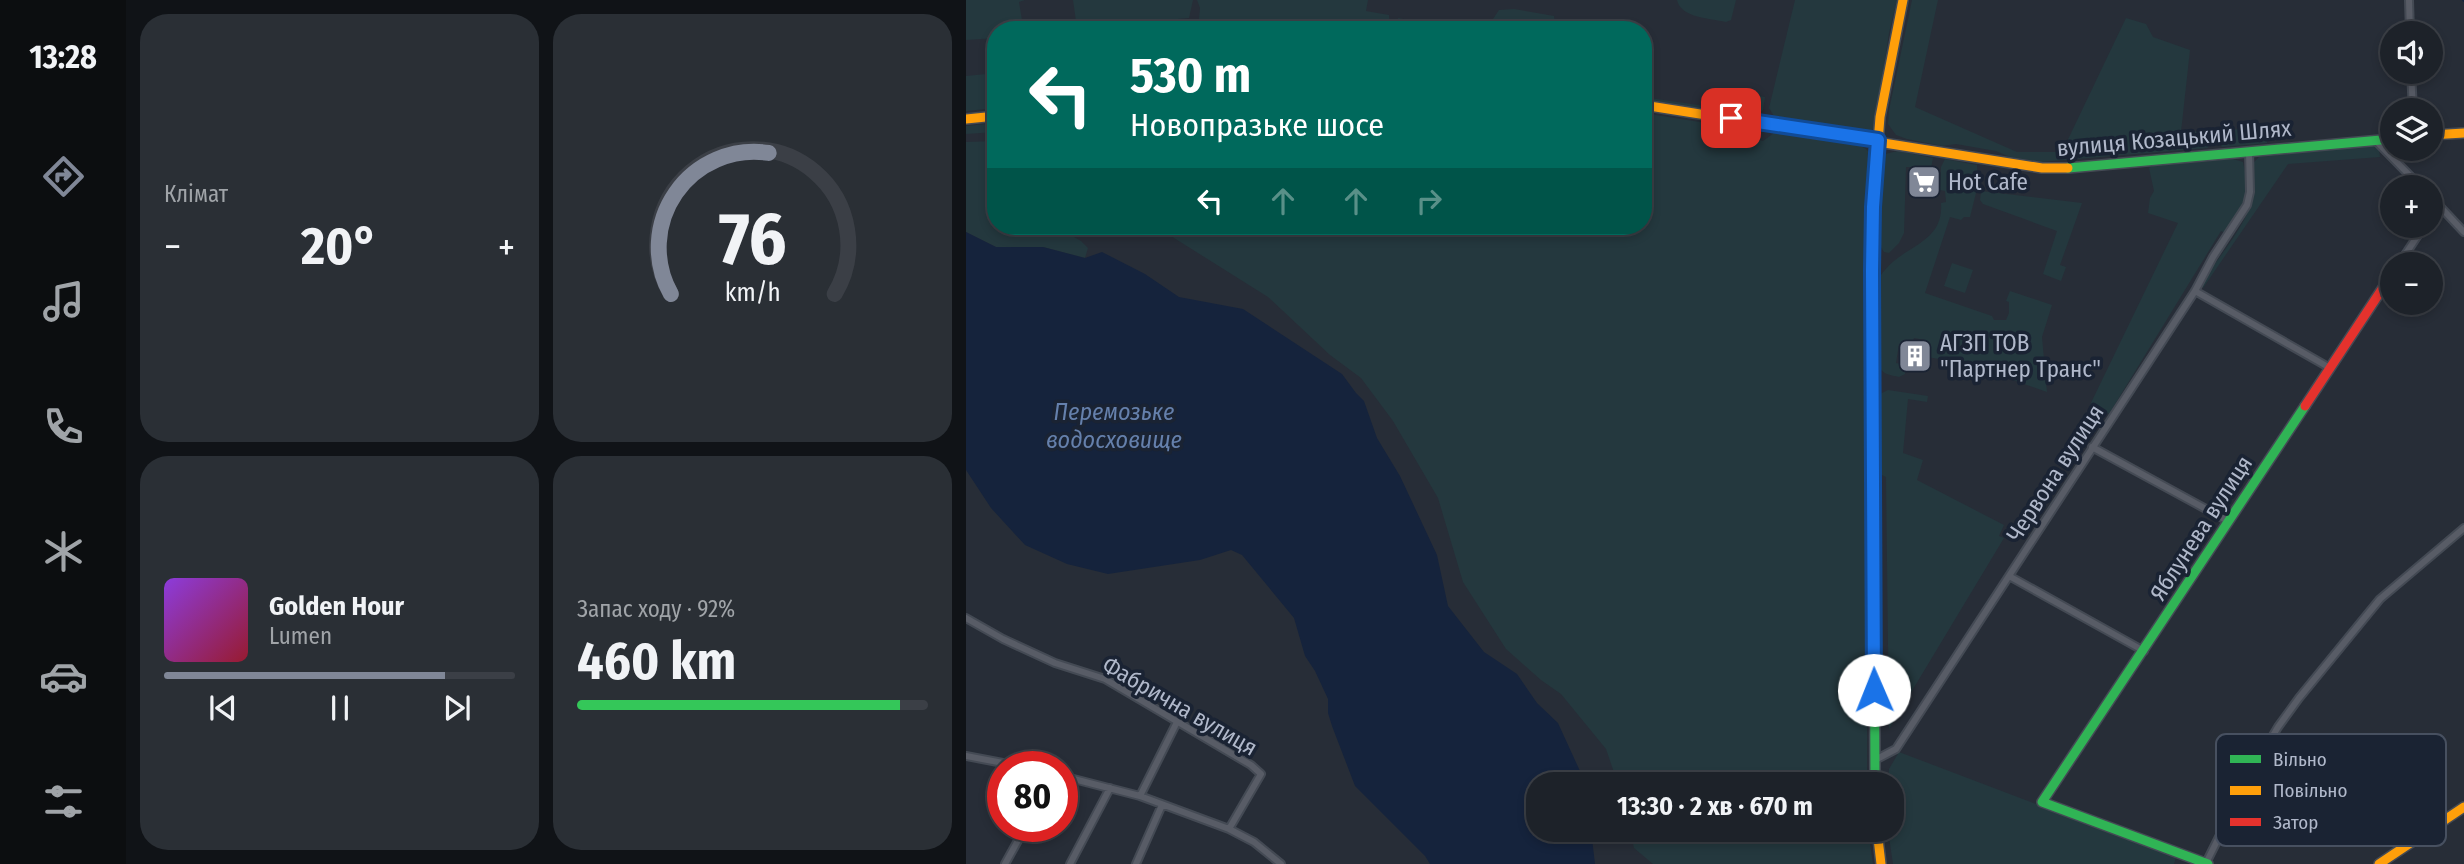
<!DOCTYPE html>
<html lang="uk">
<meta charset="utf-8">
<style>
:root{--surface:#1d2229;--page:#2a2f35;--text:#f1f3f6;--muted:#a0a4a8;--line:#3b3f46;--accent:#808797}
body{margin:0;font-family:"Fira Sans Condensed",sans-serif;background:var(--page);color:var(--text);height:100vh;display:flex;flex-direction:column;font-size:26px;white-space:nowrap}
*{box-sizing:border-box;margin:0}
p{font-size:23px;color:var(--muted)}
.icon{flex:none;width:38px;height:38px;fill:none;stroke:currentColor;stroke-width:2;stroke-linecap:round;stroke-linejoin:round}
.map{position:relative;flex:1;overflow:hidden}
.sheet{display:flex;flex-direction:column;gap:14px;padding:14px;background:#101317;width:840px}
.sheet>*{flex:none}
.hud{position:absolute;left:21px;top:21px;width:665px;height:214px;border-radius:28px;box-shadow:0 4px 10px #0003,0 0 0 2px var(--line);background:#00695c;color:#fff;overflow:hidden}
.tools{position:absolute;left:1414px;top:21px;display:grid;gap:14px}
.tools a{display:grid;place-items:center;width:63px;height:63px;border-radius:50%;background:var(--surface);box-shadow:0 4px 10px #0003,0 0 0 2px var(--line);font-size:35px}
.speed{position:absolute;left:21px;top:751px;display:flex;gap:14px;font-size:35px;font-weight:700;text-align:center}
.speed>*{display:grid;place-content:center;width:91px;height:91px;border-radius:50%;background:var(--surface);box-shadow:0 4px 10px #0003,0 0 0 2px var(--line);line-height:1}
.speed .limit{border:10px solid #d22;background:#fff;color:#111}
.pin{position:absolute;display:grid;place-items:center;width:60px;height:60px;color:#fff;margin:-30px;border-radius:14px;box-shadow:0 4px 10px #0006}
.me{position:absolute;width:77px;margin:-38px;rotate:359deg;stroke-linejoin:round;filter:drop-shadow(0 0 5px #0008)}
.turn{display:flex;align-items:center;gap:24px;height:147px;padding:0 28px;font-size:32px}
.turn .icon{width:91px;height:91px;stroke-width:2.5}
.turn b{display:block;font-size:49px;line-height:60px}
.lanes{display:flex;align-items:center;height:66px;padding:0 28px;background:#0003;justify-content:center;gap:35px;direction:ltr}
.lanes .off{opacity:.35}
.big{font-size:52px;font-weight:700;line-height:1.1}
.sheet .widget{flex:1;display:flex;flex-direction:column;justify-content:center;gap:10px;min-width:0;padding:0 24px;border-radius:28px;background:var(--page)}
.sheet .dial{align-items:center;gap:0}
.dial svg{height:182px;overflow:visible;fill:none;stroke:var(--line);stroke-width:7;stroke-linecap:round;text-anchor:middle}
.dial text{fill:var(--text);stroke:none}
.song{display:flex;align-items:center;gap:21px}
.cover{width:84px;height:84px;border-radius:10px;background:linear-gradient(135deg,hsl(270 70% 55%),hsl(350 70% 35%))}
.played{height:7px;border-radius:4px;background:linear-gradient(90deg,var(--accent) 80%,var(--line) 80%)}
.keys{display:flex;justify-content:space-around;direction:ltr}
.heat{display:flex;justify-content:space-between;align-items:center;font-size:38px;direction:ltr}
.charge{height:10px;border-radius:5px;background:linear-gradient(90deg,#34c759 92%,var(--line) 0)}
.sheet .tiles{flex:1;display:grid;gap:14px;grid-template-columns:repeat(2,1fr)}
.trip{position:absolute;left:560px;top:772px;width:378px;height:70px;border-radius:28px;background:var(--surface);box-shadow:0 4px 10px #0003,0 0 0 2px var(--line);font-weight:700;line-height:70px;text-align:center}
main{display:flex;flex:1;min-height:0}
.tabs{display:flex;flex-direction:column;width:126px;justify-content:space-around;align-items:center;background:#0c0e10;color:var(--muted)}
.tabs .icon{width:49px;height:49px}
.tabs .on{color:var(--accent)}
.tabs b{font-size:32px;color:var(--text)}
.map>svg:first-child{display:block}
.green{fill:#24383e}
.water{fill:#15233c}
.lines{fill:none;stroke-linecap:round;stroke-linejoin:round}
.stream{stroke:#15233c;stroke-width:2}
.street-casing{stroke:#444a54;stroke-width:10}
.fast-casing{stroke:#444a54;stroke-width:12}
.slow-casing{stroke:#444a54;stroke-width:12}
.jam-casing{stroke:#444a54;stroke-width:12}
.street{stroke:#585c66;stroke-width:6}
.fast{stroke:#30b455;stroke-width:9}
.slow{stroke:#ff9f0a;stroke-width:9}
.jam{stroke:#e5322d;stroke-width:9}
.route-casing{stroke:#114b97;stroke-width:18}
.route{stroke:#1a73e8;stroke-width:12}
.labels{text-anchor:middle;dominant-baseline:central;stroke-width:7;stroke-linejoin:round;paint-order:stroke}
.street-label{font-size:23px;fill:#b0b8ca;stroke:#1a2333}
.poi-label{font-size:23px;fill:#b0b8ca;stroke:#1a2333;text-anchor:start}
.water-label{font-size:24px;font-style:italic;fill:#6580ac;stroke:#1a2333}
.key{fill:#1a2333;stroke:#475060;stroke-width:2}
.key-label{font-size:19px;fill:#b0b8ca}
</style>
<main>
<nav class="tabs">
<b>13:28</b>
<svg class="icon on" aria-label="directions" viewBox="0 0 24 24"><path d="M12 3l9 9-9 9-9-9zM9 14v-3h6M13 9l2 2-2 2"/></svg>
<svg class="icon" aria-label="music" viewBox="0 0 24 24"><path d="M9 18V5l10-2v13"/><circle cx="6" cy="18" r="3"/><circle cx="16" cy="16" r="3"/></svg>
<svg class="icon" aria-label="phone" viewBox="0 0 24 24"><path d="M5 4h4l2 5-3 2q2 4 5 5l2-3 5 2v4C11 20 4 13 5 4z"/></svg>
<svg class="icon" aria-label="climate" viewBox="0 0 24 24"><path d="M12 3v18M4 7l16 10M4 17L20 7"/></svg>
<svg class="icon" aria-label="car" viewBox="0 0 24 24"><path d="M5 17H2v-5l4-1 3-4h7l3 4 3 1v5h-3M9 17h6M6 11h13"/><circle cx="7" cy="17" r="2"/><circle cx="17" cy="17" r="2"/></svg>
<svg class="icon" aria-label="filters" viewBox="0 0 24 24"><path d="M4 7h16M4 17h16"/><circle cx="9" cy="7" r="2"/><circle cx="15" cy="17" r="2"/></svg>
</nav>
<section class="sheet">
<div class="tiles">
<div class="widget"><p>Клімат</p>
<div class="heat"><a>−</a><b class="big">20°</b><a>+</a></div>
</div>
<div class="widget dial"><svg viewBox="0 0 100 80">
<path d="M14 69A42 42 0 1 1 86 69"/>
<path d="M14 69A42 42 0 0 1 57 7" stroke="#808797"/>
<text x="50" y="56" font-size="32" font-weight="700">76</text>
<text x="50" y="72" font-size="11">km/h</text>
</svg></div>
<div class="widget">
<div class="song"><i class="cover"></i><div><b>Golden Hour</b><p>Lumen</p></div></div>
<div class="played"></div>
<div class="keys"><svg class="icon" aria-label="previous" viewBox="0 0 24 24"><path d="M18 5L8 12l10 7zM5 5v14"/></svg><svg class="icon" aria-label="pause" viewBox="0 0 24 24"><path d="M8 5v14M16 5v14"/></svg><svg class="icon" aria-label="next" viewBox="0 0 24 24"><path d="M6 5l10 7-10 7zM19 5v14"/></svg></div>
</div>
<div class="widget"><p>Запас ходу · 92%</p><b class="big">460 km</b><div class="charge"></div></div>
</div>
</section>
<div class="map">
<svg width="1498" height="864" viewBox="0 0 1498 864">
<rect width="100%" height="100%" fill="#272d37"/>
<path class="green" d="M0 0H59L53 2 57 26 63 30H30V38L0 40Z
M107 0H227L223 18 111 28Z
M231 0H402L400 11 423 15 424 30H232L234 8Z
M711 0H770L765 20 760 22C743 18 715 18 711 0Z
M829 0H931L923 33 910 119 908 129 905 131 808 116 803 108Z
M946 0H972L949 107 1051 152H1096L1160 18 1180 24 1187 37 1224 50 1215 132 1241 131 1242 148 1075 162 1044 157 1030 151 990 144 976 146 941 139 930 135 922 124 923 110Z
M548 9 588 16 590 30H525L527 19 533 10Z
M432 18 495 30H432Z
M30 73V108L0 111V76Z
M788 95 799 97 797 110 788 116 751 111 747 107 785 113Z
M677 97 739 106 735 109 677 100Z
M677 113 759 126 769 136 797 141 808 133C829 135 889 137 902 151L900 269 902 308 901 784H652L640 749 595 694 575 680 540 649 497 582 472 498 427 421 395 378 364 355 302 297 189 226H677Z
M30 123V132L0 134V126Z
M1302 127 1301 143 1256 147 1251 141 1249 131Z
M30 141V226H89L115 241 122 248 119 258 77 247H30L0 232V142Z
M1407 144 1413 150 1414 157 1322 164 1237 288 1235 285C1247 264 1275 231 1282 211 1288 195 1285 179 1288 162L1293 157Z
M932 151 967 158 965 168 940 167 938 233 933 243 923 253 918 252 913 244 916 160 919 154Z
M979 159 1011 165 1012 185 1004 217H998L995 220 984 217 959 293 1026 316 1028 320H1040L1043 313V302L1040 301 1044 291 1086 305 1076 337 1081 392 1005 365 962 357 959 340 948 338 946 345 933 344 930 363 940 365 939 374 933 377C925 375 917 375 914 367 910 357 910 291 913 279 914 276 916 273 919 270 939 245 978 243 975 203L980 202 979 191 974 190 975 167Z
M1267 159 1277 162C1285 197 1278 204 1260 233L1255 231 1143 414 1126 405 1123 407 1212 223 1182 213 1184 198 1188 191 1183 168 1187 166Z
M1015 191 1116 203 1094 265 1100 267 1095 281 1077 274 1091 231 1017 204 1014 200Z
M986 263 1007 270 999 293 978 286Z
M922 390 962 396 961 402 942 399 937 453 957 460 951 480 1038 525 1033 536 1038 538 923 729 920 477 914 474V394Z
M933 752 1210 857 1208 864H927L922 830H926V784H922L923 769Z
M664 830H902L907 864H687L668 848Z"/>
<path class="water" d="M0 232 30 247H77L119 258 136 252 179 274 213 297 277 309 376 374 390 393 398 401 411 438 434 476 471 555 482 606 518 652 551 674 571 703 592 723 619 782V784H572V830H625L629 864H464L459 856 389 786 366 726 362 713V699L349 671 339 656 328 618 276 555 265 550 234 560 142 574 101 564 59 545 25 508 0 470Z"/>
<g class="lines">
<path class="stream" d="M1497 0 1498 1"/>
<defs>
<path id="street" d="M1443 0 1444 33
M1445 72 1447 110
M1410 141 1455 187
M1465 197 1498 232
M1465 216 1472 205
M1433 264 1458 226
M1229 291 1364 368
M1126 447 1262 521
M1043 576 1178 651
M0 618 37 639 89 663 139 679 285 765 295 774 263 829
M0 756 53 766
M909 760 930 749 1229 291 1247 257 1281 205 1284 192 1283 151
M96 776 174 796 263 829 288 842 315 864
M174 796 211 722
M1240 863 1286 771 1312 727 1333 698 1414 599 1498 528
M39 864 60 826
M104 864 144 788
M170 864 196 805"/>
<path id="fast" d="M1102 168 1426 139
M907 296 909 784
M1242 864 1076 802 1339 406"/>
<path id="slow" d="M677 105 1076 168H1102
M0 119 30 116
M1465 135 1498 133
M907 296V207L914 117 937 0
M911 830 915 864
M1413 864 1498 807"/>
<path id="jam" d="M1339 406 1426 274"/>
</defs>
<use href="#street" class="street-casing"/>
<use href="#fast" class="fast-casing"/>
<use href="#slow" class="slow-casing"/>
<use href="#jam" class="jam-casing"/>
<use href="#street" class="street"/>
<use href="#fast" class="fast"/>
<use href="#slow" class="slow"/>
<use href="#jam" class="jam"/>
</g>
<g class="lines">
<defs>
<path id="route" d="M765 118 912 140 907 207 906 271 908 690"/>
</defs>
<use href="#route" class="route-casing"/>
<use href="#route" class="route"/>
</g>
<defs>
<symbol id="supermarket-square" viewBox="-11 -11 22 22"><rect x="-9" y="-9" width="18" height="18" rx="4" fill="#808797" stroke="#1a2333"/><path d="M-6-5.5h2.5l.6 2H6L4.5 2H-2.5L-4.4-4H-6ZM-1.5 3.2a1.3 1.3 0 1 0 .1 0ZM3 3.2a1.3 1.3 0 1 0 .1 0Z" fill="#fff"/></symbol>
<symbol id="building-square" viewBox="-11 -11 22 22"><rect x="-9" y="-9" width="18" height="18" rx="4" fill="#808797" stroke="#1a2333"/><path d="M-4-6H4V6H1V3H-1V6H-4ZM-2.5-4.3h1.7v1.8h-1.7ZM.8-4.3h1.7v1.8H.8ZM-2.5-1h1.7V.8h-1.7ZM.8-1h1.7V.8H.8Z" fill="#fff"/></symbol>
</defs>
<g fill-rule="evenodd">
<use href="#supermarket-square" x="939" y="163" width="38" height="38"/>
<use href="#building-square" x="930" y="337" width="38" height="38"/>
</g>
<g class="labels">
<g class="street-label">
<text transform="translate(1208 138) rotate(-5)">вулиця Козацький Шлях</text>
<text transform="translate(1089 473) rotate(-57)">Червона вулиця</text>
<text transform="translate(1235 528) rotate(-57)">Яблунева вулиця</text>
<text transform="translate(214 706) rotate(30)">Фабрична вулиця</text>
</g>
<g class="poi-label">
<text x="982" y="182">Hot Cafe</text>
<text x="974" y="343">АГЗП ТОВ<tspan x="974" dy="26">"Партнер Транс"</tspan></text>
</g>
<g class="water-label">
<text x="148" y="412">Перемозьке<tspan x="148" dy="28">водосховище</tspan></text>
</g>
</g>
<rect x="1250" y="734" width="230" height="112" rx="10" class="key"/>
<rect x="1264" y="755" width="31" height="8" fill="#30b455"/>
<rect x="1264" y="786" width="31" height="9" fill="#ff9f0a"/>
<rect x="1264" y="818" width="31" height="8" fill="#e5322d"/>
<g class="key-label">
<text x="1307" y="766">Вільно</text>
<text x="1307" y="797">Повільно</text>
<text x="1307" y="829">Затор</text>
</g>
</svg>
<div class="tools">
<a><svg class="icon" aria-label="sound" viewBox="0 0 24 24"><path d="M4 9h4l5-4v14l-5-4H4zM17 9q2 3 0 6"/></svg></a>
<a><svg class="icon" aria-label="layers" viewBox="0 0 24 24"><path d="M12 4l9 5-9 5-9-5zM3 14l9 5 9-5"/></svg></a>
<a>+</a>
<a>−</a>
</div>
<div class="speed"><div class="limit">80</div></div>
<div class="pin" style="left:765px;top:118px;background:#d93025"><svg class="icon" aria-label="arrive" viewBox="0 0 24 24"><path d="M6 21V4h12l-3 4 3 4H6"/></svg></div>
<svg class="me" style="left:908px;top:690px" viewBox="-20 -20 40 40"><circle r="19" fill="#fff"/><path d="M0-13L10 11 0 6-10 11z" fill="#1a73e8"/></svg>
<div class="trip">13:30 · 2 хв · 670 m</div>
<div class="hud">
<div class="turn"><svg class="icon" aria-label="left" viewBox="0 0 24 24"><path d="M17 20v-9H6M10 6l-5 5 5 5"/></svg><div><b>530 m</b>Новопразьке шосе</div></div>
<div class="lanes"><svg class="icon" aria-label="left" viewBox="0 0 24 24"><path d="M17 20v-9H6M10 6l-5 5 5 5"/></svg><svg class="icon off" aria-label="ahead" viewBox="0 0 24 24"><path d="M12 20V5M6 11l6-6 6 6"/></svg><svg class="icon off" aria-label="ahead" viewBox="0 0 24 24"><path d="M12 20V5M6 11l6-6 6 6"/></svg><svg class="icon off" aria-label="right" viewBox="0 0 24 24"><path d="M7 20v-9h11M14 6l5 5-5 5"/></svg></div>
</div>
</div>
</main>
